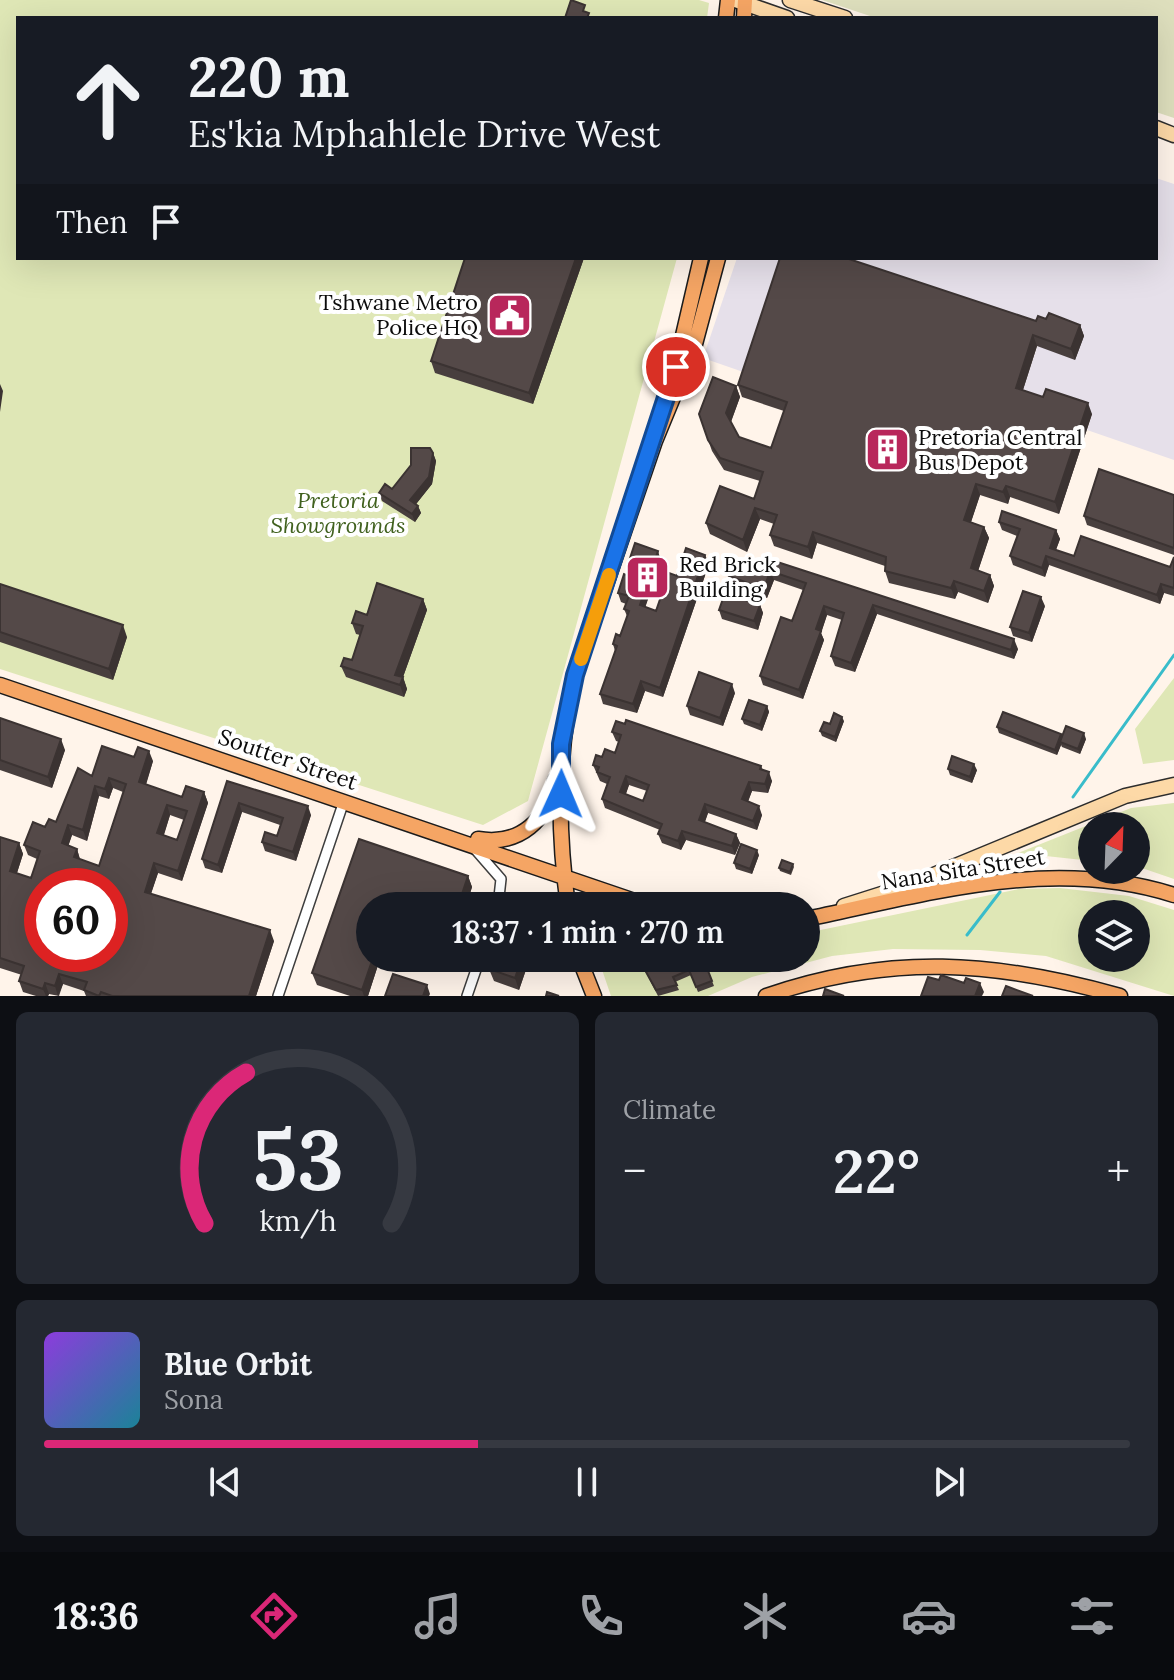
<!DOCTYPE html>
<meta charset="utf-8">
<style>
:root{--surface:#171b24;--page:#242831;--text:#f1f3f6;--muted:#9ea1a6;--line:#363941;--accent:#db2777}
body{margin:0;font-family:Lora,serif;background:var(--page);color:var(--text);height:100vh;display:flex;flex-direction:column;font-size:30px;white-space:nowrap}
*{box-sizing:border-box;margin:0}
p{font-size:26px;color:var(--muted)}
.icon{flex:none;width:44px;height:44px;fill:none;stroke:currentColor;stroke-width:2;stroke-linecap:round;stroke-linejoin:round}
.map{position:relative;height:996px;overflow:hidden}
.sheet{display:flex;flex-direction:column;gap:16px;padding:16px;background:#0d0f14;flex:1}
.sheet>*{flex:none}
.hud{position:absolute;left:16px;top:16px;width:1142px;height:244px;border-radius:0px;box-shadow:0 8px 32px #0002;background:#171b24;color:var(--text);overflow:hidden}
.needle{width:52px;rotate:23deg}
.fabs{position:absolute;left:1078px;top:812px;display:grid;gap:16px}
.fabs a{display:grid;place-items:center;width:72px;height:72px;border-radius:50%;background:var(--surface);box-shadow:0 8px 32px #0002;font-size:40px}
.speed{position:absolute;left:24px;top:868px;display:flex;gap:16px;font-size:40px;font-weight:700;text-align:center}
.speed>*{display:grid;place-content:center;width:104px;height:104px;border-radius:50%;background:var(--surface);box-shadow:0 8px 32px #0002;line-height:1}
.speed .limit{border:12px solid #d22;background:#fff;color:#111}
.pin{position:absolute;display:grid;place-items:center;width:68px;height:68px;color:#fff;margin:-34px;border:4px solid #fff;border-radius:50%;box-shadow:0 2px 8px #0007}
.me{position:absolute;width:88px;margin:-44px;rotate:1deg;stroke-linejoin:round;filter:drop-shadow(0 0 6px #0008)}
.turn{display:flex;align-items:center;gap:28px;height:168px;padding:0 40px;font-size:36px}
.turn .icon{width:104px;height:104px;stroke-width:2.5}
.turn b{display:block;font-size:56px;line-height:68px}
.then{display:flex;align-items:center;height:76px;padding:0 40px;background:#0003;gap:16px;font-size:30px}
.big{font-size:60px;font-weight:600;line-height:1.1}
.sheet .widget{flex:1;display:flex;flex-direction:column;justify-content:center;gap:12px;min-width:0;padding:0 28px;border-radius:12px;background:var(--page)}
.sheet .dial{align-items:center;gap:0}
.dial svg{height:208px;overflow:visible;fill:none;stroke:var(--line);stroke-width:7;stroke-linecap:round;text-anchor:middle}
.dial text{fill:var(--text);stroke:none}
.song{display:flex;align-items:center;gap:24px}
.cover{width:96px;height:96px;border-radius:12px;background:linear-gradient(135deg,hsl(270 70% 55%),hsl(190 70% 35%))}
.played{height:8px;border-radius:4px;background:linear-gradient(90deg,var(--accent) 40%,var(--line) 40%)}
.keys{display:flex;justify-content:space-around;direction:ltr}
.heat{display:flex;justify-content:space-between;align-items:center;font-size:44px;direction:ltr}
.sheet .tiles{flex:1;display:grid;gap:16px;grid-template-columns:1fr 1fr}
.widget:last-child{grid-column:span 2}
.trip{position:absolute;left:356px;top:892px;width:464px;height:80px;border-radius:40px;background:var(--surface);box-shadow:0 8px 32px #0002;font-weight:600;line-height:80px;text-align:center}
.dock{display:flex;height:128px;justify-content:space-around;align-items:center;background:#090b0e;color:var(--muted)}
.dock .icon{width:56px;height:56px}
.dock .active{color:var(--accent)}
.dock b{font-size:36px;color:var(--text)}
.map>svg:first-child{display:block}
.industrial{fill:#e6e0ea}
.green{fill:#dfe7b6;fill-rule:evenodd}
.cemetery{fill:#dedfbd}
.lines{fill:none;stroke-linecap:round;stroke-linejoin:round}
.stream{stroke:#39bcca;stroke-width:3}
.street-casing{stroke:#3e3e3e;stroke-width:12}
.secondary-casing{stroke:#2d2d2d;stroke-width:17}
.primary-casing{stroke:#1c1c1c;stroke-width:17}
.street{stroke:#fff;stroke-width:9}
.secondary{stroke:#fdd9a7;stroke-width:14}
.primary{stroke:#f5a564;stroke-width:14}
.wall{fill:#483f3e;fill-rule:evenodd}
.shaded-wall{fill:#3b3332}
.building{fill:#544948;stroke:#3b3332;stroke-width:2;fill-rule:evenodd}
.route-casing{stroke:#114b97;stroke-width:20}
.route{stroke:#1a73e8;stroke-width:14}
.slow{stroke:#f59e0b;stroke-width:14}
.labels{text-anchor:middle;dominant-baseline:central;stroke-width:8;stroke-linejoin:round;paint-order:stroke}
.poi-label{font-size:22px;fill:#0b0b0b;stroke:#fff;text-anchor:start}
.park-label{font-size:22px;font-style:italic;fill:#40611e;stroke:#fff}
.street-label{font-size:22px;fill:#0b0b0b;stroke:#fff}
</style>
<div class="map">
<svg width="1174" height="996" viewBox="0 0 1174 996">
<rect width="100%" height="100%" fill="#fff4ea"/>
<path class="industrial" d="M1156 178 1174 184V460L1087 430 1092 414 1012 397 1025 383 1038 344 816 258H1156Z
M737 258H786L749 374 703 358Z"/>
<path class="green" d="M0 0H699L709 3 707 18H18V258H677L528 801 483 825 0 669Z
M1174 678V760L1143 764 1135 729Z
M1174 803V879L1136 866V826H1092V861L1018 853 1131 808Z
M1060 888 1129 896 1174 910V996L1046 956 980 950 893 949 832 956 752 977 708 996H611L598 958H806V933L1019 889ZM1092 914H1136V958H1092Z"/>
<path class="cemetery" d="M822 0H1174V118L1156 112V18H876Z"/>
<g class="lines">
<path class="stream" d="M1073 797 1174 655
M967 935 1000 892"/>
<defs>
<path id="street" d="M474 848 501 879 498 906
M278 996 344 801
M467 996 480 958"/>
<path id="secondary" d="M735 0 787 18
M790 0 845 18
M1156 128 1174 135
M844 906 907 886 1125 796 1174 785"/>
<path id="primary" d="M726 18 728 0
M744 18 745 0
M672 383 701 258
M0 685 649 906
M478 839C520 846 548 820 555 780
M568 906C557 828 557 751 575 675L655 441 695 344 718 258
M806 919C927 894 1052 856 1174 895
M579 958 594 996
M766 996C890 953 995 961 1120 996"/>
</defs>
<use href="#street" class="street-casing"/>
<use href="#secondary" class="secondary-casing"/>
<use href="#primary" class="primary-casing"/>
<use href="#street" class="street"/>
<use href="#secondary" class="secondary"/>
<use href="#primary" class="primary"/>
</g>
<path class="wall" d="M465 258H584L533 404 435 373 431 361Z
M1046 319 1080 325 1084 336 1075 360 1037 346 1023 390 1092 414 1059 514 1010 497 1008 504 980 495 971 522 984 527 989 538 978 571 990 575 994 586 988 603 958 592 955 599 889 583 885 571V566L817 543 812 559 774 546 770 535 774 524 760 519 747 552 710 534 706 523 754 499 760 481 724 470 712 451 699 414 736 386 740 397 731 422 739 437 771 448 784 411 742 397 738 385Z
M433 453 436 461 432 484 416 504 418 506 421 513 415 522 382 501 379 493 392 489Z
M1174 495V555L1087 525 1084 516Z
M999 522 1056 530 1060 539 1056 550 1074 556 1170 567 1174 557V596L1164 593 1160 604 1049 565 1045 577 1013 565 1010 556 1017 536 1002 530Z
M705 555 709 564 663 697 645 691 637 713 603 704 600 694 615 651 613 644 620 636 627 616 624 609 626 604 621 602 618 593 633 578 636 568 633 567 630 558 661 561 645 607 656 611 677 576Z
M765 558 1018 649 1014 659 877 614 855 672 835 666 831 656 842 620 827 615 821 633 824 640 803 699 763 685 760 676 792 621 803 590 774 580 767 598 733 586 729 576 741 568 761 571Z
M0 584 127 637 113 680 0 642Z
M423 599 427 610 403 677 407 689 404 697 346 677 341 666 352 660 360 635 356 634 352 623 367 615Z
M760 605 763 613 758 630 722 619 719 610Z
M1045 606 1032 642 1013 636 1010 627Z
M735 693 723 726 690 715 687 706Z
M767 706 769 712 762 731 744 724 742 719Z
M0 718 65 750 52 788 0 770Z
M844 721 836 742 822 736 820 731 830 724Z
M997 727 1061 734 1062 737 1086 739 1080 754 1062 747 1061 745 1057 755 999 733Z
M612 732 761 766 763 770 772 781 768 793 752 791 748 802 762 815 757 830 708 813 705 822 736 834 740 843 735 855 686 840 681 850 662 843 658 834 660 830 605 808 602 799 607 784 600 781 593 765 602 757 615 753 619 742 616 741ZM629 785 647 791 643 801 626 794Z
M134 757 153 761 146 785 182 797 204 792 208 803 182 881 158 873 151 894 274 941 256 996H86L84 991 63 984 59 996 49 994 48 996H36L23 992 19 981 22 975 0 968V837L19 843 23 854 17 873 31 878 37 859 28 855 24 845 45 827 56 822 92 776ZM113 788 123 792 99 866 80 859 77 849 68 846 72 835 87 841 99 796 109 799ZM170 815 184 820 177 840 164 835ZM42 886H110V931L117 933 113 945 42 954Z
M948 769 977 770 972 783 950 775Z
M227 781 311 815 296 861 265 851 262 842 277 836 280 825 242 812 222 873 205 868 202 859Z
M359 839 468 876 472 887 466 906H370V958H409L405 970 379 962 368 996H350L317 985 312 973Z
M759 855 752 874 736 869 734 863Z
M793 864 794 867 791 875 780 871 779 868Z
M530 958 519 990 494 981 489 969Z
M703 958 714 986 698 992 691 975 675 982 679 990 658 996 640 961Z"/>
<path class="shaded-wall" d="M576 258H584L533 404 529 393Z
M1080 325 1084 336 1075 360 1071 349Z
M1033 335 1037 346 1020 399 1016 388Z
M0 384 3 391 0 412Z
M736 386 740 397 730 424 726 413Z
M1088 403 1092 414 1059 514 1055 502Z
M433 453 436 461 432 484 413 508 410 500Z
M976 484 980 495 968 531 964 520Z
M1006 486 1010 497 1008 504 1003 492Z
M418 506 421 513 415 522 412 514Z
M755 508 760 519 747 552 743 540Z
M984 527 989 538 975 580 971 568Z
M1056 530 1060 539 1053 557 1050 548Z
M813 532 817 543 812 559 808 547Z
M658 551 661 561 643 614 640 605Z
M705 555 709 564 663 697 660 688Z
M1046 556 1049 565 1045 577 1042 568Z
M770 571 774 580 767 598 764 589Z
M990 575 994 586 988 603 984 591Z
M954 581 958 592 955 599 951 588Z
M1161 584 1164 593 1160 604 1157 595Z
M1041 597 1045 606 1032 642 1029 633Z
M423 599 427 610 403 677 407 689 404 697 400 685 401 683 400 686 395 675Z
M760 605 763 613 758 630 754 621Z
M873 605 877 614 855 672 851 663Z
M824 606 827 615 821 633 824 640 803 699 799 690 816 629Z
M123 625 127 637 113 680 109 669Z
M1014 639 1018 649 1014 659 1011 650Z
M641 681 645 691 637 713 633 704Z
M732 684 735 693 723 726 720 718Z
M767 706 769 712 762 731 760 725Z
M842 717 844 721 836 742 835 737Z
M1084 733 1086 739 1080 754 1078 749Z
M1061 734 1063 740 1060 742 1061 745 1057 755 1055 750Z
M61 739 65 750 52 788 48 777Z
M149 751 153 761 143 793 139 782Z
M974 764 977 770 972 783 970 777Z
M769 772 772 781 768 793 765 784Z
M626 776 629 785 623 801 620 792Z
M109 778 113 788 109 799 105 789Z
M749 782 752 791 745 808 742 799Z
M95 786 99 796 87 841 83 830Z
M204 792 208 803 182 881 178 871Z
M239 803 242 812 222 873 218 865Z
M705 804 708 813 702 829 699 820Z
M167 805 170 815 161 843 157 833Z
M308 806 311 815 296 861 293 852Z
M759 806 762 815 757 830 753 821Z
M68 825 72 835 66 853 62 843Z
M682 831 686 840 681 850 678 841Z
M736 834 740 843 735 855 732 846Z
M19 843 23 854 14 882 10 871Z
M77 849 80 860 74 857Z
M757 850 759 855 752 874 750 869Z
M154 863 158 873 148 902 145 892Z
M468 876 472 887 466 906H458Z
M270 930 274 941 256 996H249Z
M373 958H378L379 962 368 996H364L362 990Z
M401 958H409L405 970 401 959Z
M522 958H530L519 990 515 978Z
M59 974 63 984 58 996 55 986Z
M45 983 49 994 48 996H46L43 989Z
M980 983 984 992 982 996H975Z
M427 985 430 994 429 996H423Z"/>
<path class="building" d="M571 0 585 5 583 11 589 13 587 18H565Z
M465 258H576L529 393 431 361Z
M780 258H846L1036 321 1038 316 1046 319 1049 313 1080 325 1071 349 1033 335 1016 388 1043 397 1046 389 1088 403 1055 502 1006 486 1003 492 976 484 964 520 984 527 971 568 990 575 984 591 954 581 951 588 885 571 886 557 813 532 808 547 770 535 777 515 755 508 743 540 706 523 720 486 754 499 763 472 720 458 708 440 699 414 713 377 736 386 726 413 739 437 771 448 787 402 738 385Z
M411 448H430L433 453 429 477 410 500 418 506 412 514 379 493 385 484 392 489 411 465Z
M1099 469 1174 495V548L1084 516Z
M1002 511 1056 530 1050 548 1074 556 1081 536 1170 567 1174 557V588L1161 584 1157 595 1046 556 1042 568 1010 556 1020 529 999 522Z
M635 543 658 551 640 605 656 611 669 573 677 576 686 548 705 555 660 688 641 681 633 704 600 694 617 646 613 644 616 634 620 636 629 611 624 609 629 596 618 593 624 574 633 578 639 561 630 558Z
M765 558 1014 639 1011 650 873 605 851 663 831 656 844 613 824 606 816 629 821 631 799 690 760 676 781 617 792 621 806 583 770 571 764 589 729 576 733 565 741 568 742 564 761 571Z
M377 583 423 599 395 675 403 677 400 685 341 666 344 658 352 660 363 626 352 623 356 611 367 615Z
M0 584 123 625 109 669 0 632Z
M1023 591 1041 597 1029 633 1010 627Z
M725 593 760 605 754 621 719 610Z
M699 672 732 684 720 718 687 706Z
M749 700 767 706 760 725 742 719Z
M1003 712 1061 734 1055 750 997 727Z
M834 713 842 717 835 737 820 731 824 722 830 724Z
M0 718 61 739 48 777 0 760Z
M626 720 761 766 760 769 769 772 765 784 749 782 742 799 759 806 753 821 705 804 699 820 736 834 732 846 682 831 678 841 658 834 662 824 602 799 610 777 597 772 599 767 593 765 596 755 602 757 605 749 615 753 621 735 612 732 616 721 625 724ZM626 776 649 785 643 801 620 792Z
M1066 726 1084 733 1078 749 1060 742Z
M102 746 134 757 138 747 149 751 139 782 182 797 186 786 204 792 178 871 154 863 145 892 270 930 249 996H112L101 992 99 996 84 990 87 982 59 974 55 986 45 983 43 989 19 981 24 966 0 958V837L19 843 10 871 31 878 40 851 24 845 33 822 45 827 49 819 56 822 78 768 92 776ZM109 778 126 784 99 866 74 857 77 849 62 843 68 825 83 830 95 786 105 789ZM167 805 187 811 177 840 157 833ZM42 886H110V922L120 925 113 945 110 944V954H42Z
M952 756 974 764 970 777 948 769Z
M227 781 308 806 293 852 262 842 265 832 277 836 283 818 239 803 218 865 202 859Z
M359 839 468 876 458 906H423L419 905 418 906H370V958H373L362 990 312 973Z
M741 844 757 850 750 869 734 863Z
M782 860 793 864 790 872 779 868Z
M515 895 541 904 540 906H511Z
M493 958H522L515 978 489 969Z
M647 958H703L712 981 696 987 689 970 673 977 677 985 656 990 640 961Z
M393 974 427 985 423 996H385Z
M941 975 964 983 966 978 980 983 975 996H921L928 977 939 980Z
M1006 986 1033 996H1002Z
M825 989 844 996H823Z
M547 992 559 996H546Z"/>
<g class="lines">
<defs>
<path id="route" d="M561 794V744L575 675 676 367"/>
</defs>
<use href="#route" class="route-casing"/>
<use href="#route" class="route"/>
<path class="slow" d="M581 659 609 575"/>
</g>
<defs>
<symbol id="civic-square" viewBox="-11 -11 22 22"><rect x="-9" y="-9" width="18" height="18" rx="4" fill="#b8275b" stroke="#fff"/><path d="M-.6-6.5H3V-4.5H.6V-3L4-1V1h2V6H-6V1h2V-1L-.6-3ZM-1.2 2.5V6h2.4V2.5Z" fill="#fff"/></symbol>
<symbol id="building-square" viewBox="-11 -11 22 22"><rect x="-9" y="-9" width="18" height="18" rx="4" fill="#b8275b" stroke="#fff"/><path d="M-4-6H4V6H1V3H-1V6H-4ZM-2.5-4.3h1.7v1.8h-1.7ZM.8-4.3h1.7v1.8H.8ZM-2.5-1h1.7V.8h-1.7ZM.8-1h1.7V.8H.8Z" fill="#fff"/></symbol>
</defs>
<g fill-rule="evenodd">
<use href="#civic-square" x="484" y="290" width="51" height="51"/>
<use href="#building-square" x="862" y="424" width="51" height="51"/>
<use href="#building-square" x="622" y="552" width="51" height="51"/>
</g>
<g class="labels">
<g class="poi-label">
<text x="478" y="302" text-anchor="end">Tshwane Metro<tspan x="478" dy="25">Police HQ</tspan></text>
<text x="918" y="437">Pretoria Central<tspan x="918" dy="25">Bus Depot</tspan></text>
<text x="679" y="564">Red Brick<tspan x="679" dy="25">Building</tspan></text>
</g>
<g class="park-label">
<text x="338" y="500">Pretoria<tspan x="338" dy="25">Showgrounds</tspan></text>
</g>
<g class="street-label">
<text transform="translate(288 759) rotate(19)">Soutter Street</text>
<text transform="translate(963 869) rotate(-9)">Nana Sita Street</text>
</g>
</g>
</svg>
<div class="fabs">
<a><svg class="needle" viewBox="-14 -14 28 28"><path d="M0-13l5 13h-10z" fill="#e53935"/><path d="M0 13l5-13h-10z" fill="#9ea1a6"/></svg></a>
<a><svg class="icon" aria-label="layers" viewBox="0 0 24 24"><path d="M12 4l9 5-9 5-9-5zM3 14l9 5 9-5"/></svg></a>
</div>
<div class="speed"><div class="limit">60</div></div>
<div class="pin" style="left:676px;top:367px;background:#d93025"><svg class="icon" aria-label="arrive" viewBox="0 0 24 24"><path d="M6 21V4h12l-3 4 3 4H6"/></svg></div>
<svg class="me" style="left:561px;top:794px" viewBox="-20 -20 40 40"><path d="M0-17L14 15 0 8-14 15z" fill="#1a73e8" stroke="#fff" stroke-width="4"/></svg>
<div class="trip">18:37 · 1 min · 270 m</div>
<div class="hud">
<div class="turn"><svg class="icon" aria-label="ahead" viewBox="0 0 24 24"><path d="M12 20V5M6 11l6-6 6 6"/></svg><div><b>220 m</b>Es'kia Mphahlele Drive West</div></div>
<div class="then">Then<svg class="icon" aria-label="arrive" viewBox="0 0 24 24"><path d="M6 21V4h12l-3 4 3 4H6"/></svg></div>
</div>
</div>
<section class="sheet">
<div class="tiles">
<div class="widget dial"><svg viewBox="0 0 100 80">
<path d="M14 69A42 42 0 1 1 86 69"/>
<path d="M14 69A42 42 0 0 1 30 11" stroke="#db2777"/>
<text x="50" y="56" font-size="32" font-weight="700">53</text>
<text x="50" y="72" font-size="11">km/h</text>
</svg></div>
<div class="widget"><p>Climate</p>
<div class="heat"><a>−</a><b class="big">22°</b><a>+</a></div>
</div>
<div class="widget">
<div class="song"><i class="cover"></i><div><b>Blue Orbit</b><p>Sona</p></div></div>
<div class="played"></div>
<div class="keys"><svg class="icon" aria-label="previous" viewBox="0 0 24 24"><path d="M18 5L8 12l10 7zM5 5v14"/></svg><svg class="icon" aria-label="pause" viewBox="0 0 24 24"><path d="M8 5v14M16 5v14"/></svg><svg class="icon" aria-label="next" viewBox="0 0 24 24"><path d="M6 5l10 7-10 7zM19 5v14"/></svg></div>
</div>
</div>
</section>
<nav class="dock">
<b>18:36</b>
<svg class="icon active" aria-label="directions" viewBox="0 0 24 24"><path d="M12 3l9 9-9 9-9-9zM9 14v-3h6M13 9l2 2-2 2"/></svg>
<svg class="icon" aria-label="music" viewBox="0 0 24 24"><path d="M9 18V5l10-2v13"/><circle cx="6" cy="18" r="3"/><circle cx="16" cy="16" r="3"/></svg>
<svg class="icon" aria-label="phone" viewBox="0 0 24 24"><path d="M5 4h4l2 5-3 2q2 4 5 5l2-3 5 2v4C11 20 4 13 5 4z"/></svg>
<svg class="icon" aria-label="climate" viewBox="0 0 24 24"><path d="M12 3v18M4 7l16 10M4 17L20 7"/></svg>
<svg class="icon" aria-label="car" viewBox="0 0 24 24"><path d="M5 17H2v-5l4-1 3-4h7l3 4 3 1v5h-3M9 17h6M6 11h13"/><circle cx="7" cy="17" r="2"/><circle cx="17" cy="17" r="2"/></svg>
<svg class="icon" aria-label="filters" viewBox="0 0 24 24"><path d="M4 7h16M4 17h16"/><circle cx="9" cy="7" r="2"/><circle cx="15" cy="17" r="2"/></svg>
</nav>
